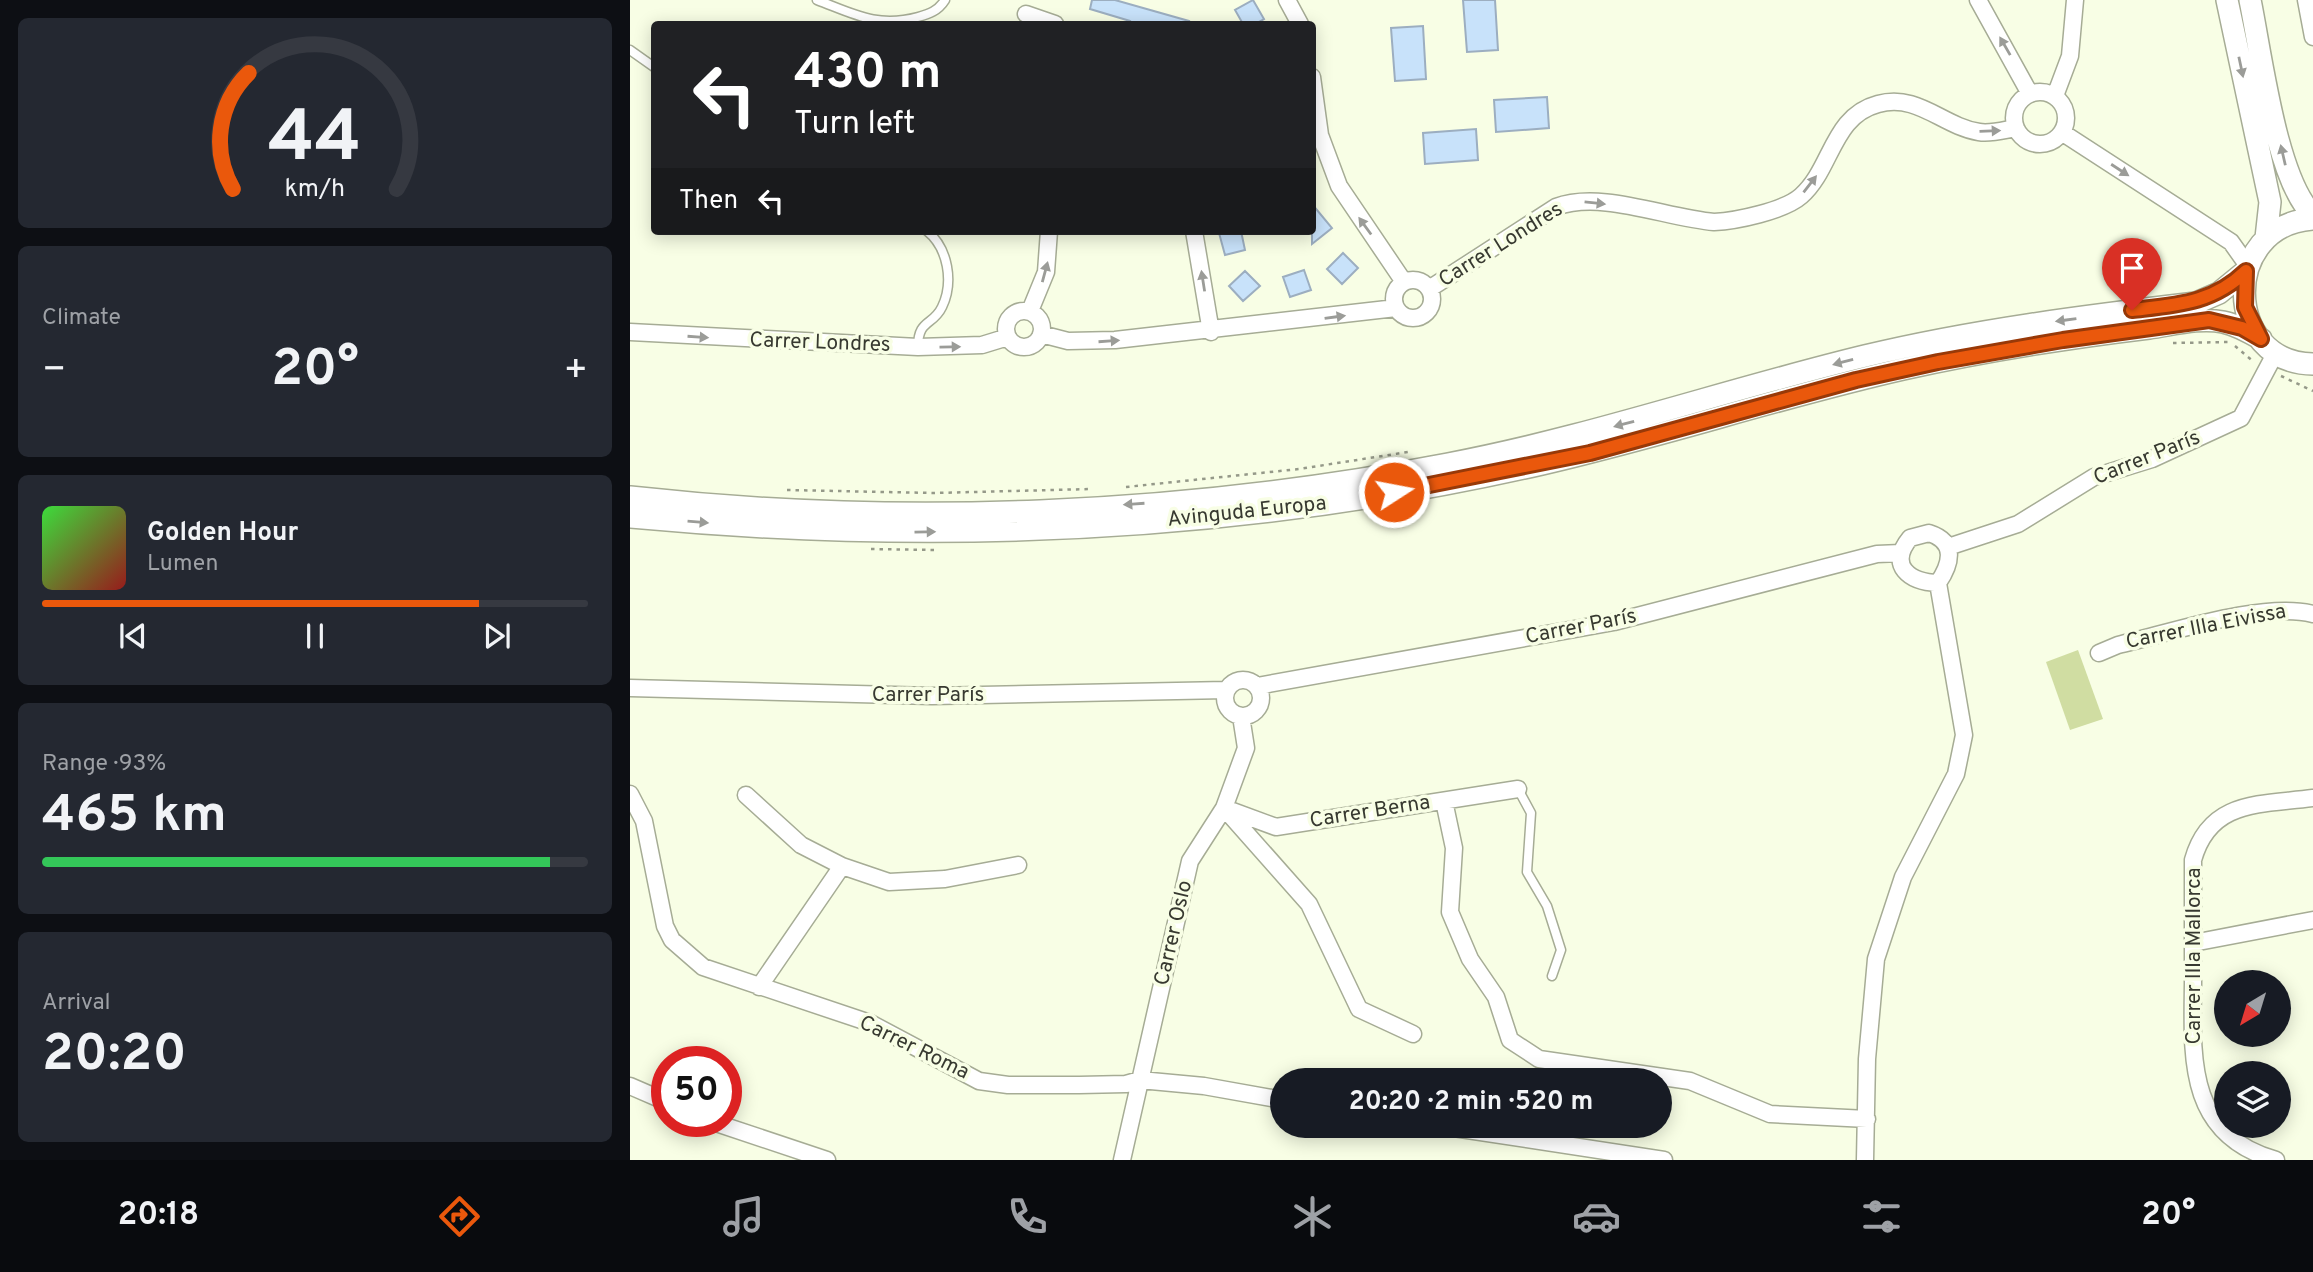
<!DOCTYPE html>
<meta charset="utf-8">
<style>
:root{--surface:#171b24;--page:#242831;--text:#f1f3f6;--muted:#9ea1a6;--line:#363941;--accent:#ea580c}
body{margin:0;font-family:Overpass,sans-serif;background:var(--page);color:var(--text);height:100vh;display:flex;flex-direction:column;font-size:26px;white-space:nowrap}
*{box-sizing:border-box;margin:0}
p{font-size:23px;color:var(--muted)}
.icon{flex:none;width:38px;height:38px;fill:none;stroke:currentColor;stroke-width:2;stroke-linecap:round;stroke-linejoin:round}
.map{position:relative;flex:1;overflow:hidden}
.panel{display:flex;flex-direction:column;gap:18px;padding:18px;background:#0d0f14;width:630px}
.panel>*{flex:none}
.top-card{position:absolute;left:21px;top:21px;width:665px;height:214px;border-radius:7px;box-shadow:0 4px 18px #0003;background:#202124;color:#fff;overflow:hidden}
.needle{width:46px;rotate:218deg}
.tools{position:absolute;left:1584px;top:970px;display:grid;gap:14px}
.tools a{display:grid;place-items:center;width:77px;height:77px;border-radius:50%;background:var(--surface);box-shadow:0 4px 18px #0003;font-size:35px}
.speed{position:absolute;left:21px;top:1046px;display:flex;gap:14px;font-size:35px;font-weight:700;text-align:center}
.speed>*{display:grid;place-content:center;width:91px;height:91px;border-radius:50%;background:var(--surface);box-shadow:0 4px 18px #0003;line-height:1}
.speed .limit{border:10px solid #d22;background:#fff;color:#111}
.pin{position:absolute;display:grid;place-items:center;width:60px;height:60px;color:#fff;margin:-72px -30px;border-radius:50% 50% 50% 0;rotate:-45deg;box-shadow:0 0 7px #0007}
.pin .icon{rotate:45deg}
.me{position:absolute;width:77px;margin:-38px;rotate:79deg;stroke-linejoin:round;filter:drop-shadow(0 0 5px #0008)}
.turn{display:flex;align-items:center;gap:24px;height:147px;padding:0 28px;font-size:32px}
.turn .icon{width:91px;height:91px;stroke-width:2.5}
.turn b{display:block;font-size:49px;line-height:60px}
.then{display:flex;align-items:center;height:66px;padding:0 28px;background:#0003;gap:14px;font-size:26px}
.big{font-size:52px;font-weight:700;line-height:1.1}
.panel .widget{flex:1;display:flex;flex-direction:column;justify-content:center;gap:10px;min-width:0;padding:0 24px;border-radius:10px;background:var(--page)}
.panel .dial{align-items:center;gap:0}
.dial svg{height:182px;overflow:visible;fill:none;stroke:var(--line);stroke-width:7;stroke-linecap:round;text-anchor:middle}
.dial text{fill:var(--text);stroke:none}
.song{display:flex;align-items:center;gap:21px}
.cover{width:84px;height:84px;border-radius:10px;background:linear-gradient(135deg,hsl(120 70% 55%),hsl(0 70% 35%))}
.played{height:7px;border-radius:4px;background:linear-gradient(90deg,var(--accent) 80%,var(--line) 80%)}
.keys{display:flex;justify-content:space-around;direction:ltr}
.heat{display:flex;justify-content:space-between;align-items:center;font-size:38px;direction:ltr}
.charge{height:10px;border-radius:5px;background:linear-gradient(90deg,#34c759 93%,var(--line) 0)}
.trip{position:absolute;left:640px;top:1068px;width:402px;height:70px;border-radius:35px;background:var(--surface);box-shadow:0 4px 18px #0003;font-weight:700;line-height:70px;text-align:center}
.menu{display:flex;height:112px;justify-content:space-around;align-items:center;background:#090b0e;color:var(--muted)}
.menu .icon{width:49px;height:49px}
.menu .selected{color:var(--accent)}
.menu b{font-size:32px;color:var(--text)}
main{display:flex;flex:1;min-height:0}
.map>svg:first-child{display:block}
.green{fill:#d0dda2}
.building{fill:#c8e2fa;stroke:#9caec0;stroke-width:2}
.lines{fill:none;stroke-linecap:round;stroke-linejoin:round}
.lane-casing{stroke:#a6ac95;stroke-width:11}
.street-casing{stroke:#a6ac95;stroke-width:19}
.secondary-casing{stroke:#a6ac95;stroke-width:24}
.path{stroke:#959989;stroke-width:2.5;stroke-dasharray:3.5 5;stroke-linecap:butt}
.lane{stroke:#fff;stroke-width:8}
.street{stroke:#fff;stroke-width:16}
.secondary{stroke:#fff;stroke-width:21}
.oneway{fill:#9b9c98}
.route-casing{stroke:#983908;stroke-width:18}
.route{stroke:#ea580c;stroke-width:12}
.labels{text-anchor:middle;dominant-baseline:central;stroke-width:7;stroke-linejoin:round;paint-order:stroke}
.street-label{font-size:21px;fill:#373930;stroke:#f8fee5}
</style>
<main>
<section class="panel">
<div class="widget dial"><svg viewBox="0 0 100 80">
<path d="M14 69A42 42 0 1 1 86 69"/>
<path d="M14 69A42 42 0 0 1 21 18" stroke="#ea580c"/>
<text x="50" y="56" font-size="32" font-weight="700">44</text>
<text x="50" y="72" font-size="11">km/h</text>
</svg></div>
<div class="widget"><p>Climate</p>
<div class="heat"><a>−</a><b class="big">20°</b><a>+</a></div>
</div>
<div class="widget">
<div class="song"><i class="cover"></i><div><b>Golden Hour</b><p>Lumen</p></div></div>
<div class="played"></div>
<div class="keys"><svg class="icon" aria-label="previous" viewBox="0 0 24 24"><path d="M18 5L8 12l10 7zM5 5v14"/></svg><svg class="icon" aria-label="pause" viewBox="0 0 24 24"><path d="M8 5v14M16 5v14"/></svg><svg class="icon" aria-label="next" viewBox="0 0 24 24"><path d="M6 5l10 7-10 7zM19 5v14"/></svg></div>
</div>
<div class="widget"><p>Range · 93%</p><b class="big">465 km</b><div class="charge"></div></div>
<div class="widget"><p>Arrival</p><b class="big">20:20</b></div>
</section>
<div class="map">
<svg width="1683" height="1160" viewBox="0 0 1683 1160">
<rect width="100%" height="100%" fill="#f8fee5"/>
<path class="green" d="M1448 650 1473 719 1440 730 1416 662Z"/>
<path class="building" d="M462 0H485L559 21 558 24H499L500 21 460 9Z
M623 0 634 19 625 24H613L605 10Z
M833 0H865L868 50 837 52Z
M793 26 796 79 765 81 761 28Z
M917 97 919 128 866 132 864 100Z
M846 129 848 160 795 164 793 133Z
M682 204 702 228 682 244Z
M611 231 615 250 595 255 589 233Z
M713 253 728 268 712 284 697 269Z
M674 270 681 290 660 297 653 277Z
M615 271 630 286 613 301 599 286Z"/>
<g class="lines">
<defs>
<path id="lane" d="M187 0C224 14 247 28 288 17 299 14 308 11 315 0
M0 50 24 67
M288 347C288 319 303 326 312 307 324 282 318 248 297 231
M888 789 901 813 897 872 917 906 931 950 922 976"/>
<path id="street" d="M657 0 670 24
M1348 0 1400 94
M1676 0 1683 37
M396 14 425 24
M682 77 690 135 709 186 774 282
M1384 118a26 26 0 1 1 52 0a26 26 0 1 1-52 0Z
M1425 96 1440 56 1445 0
M1433 133 1601 242 1618 266
M564 231 581 332
M764 299a19 19 0 1 1 38 0a19 19 0 1 1-38 0Z
M799 289 926 207C971 190 1036 218 1084 222 1106 221 1154 211 1171 196 1202 169 1202 116 1248 104 1288 93 1312 126 1349 132 1361 134 1374 130 1386 128
M376 329a18 18 0 1 1 36 0a18 18 0 1 1-36 0Z
M400 311 416 272 419 231
M0 332 288 347 352 345 378 337
M411 334 438 341 485 340 766 308
M1299 533C1327 542 1321 564 1308 583 1280 582 1257 566 1280 538Z
M1318 547 1388 524 1464 477 1522 459 1611 418 1646 352
M1469 653 1488 645C1540 633 1633 601 1683 614
M595 698a18 18 0 1 1 36 0a18 18 0 1 1-36 0Z
M627 686 984 622 1247 554 1271 553
M0 688 302 696 596 690
M0 794 14 821 35 926 42 940 73 967 240 1023 349 1081 378 1085H449L496 1084 510 1080 574 1086 653 1100
M116 795 171 845 212 866
M814 801 824 848 820 912 840 959 866 997 880 1040 909 1059 1060 1081 1140 1114 1237 1119
M594 808 679 904 729 1009 783 1034
M597 809 646 827 888 789
M1563 943 1683 920
M129 987 212 866 259 882 315 879 388 865
M0 1086 37 1102
M83 1122 197 1160
M804 1125 1034 1160
M492 1160 560 861 594 808 616 748 611 716
M1235 1160 1237 1059 1246 959 1273 877 1326 774 1334 735 1308 583
M1646 1160C1557 1135 1562 1059 1563 984 1563 942 1563 901 1563 860 1580 799 1631 805 1683 798"/>
<path id="secondary" d="M1597 0 1640 202 1636 238
M1620 0C1631 53 1646 180 1683 215
M1683 219C1590 225 1593 363 1683 364
M0 497C270 527 551 515 818 464 960 437 1095 390 1235 356 1344 330 1455 316 1566 303L1589 293 1616 271
M0 517C298 545 601 533 894 468 1022 440 1145 398 1273 369 1354 351 1436 338 1519 328 1542 325 1570 317 1593 322 1607 325 1619 332 1631 339"/>
</defs>
<use href="#lane" class="lane-casing"/>
<use href="#street" class="street-casing"/>
<use href="#secondary" class="secondary-casing"/>
<path class="path" d="M1543 343 1599 342
M1605 346 1624 362
M1651 376 1683 391
M496 487 669 469 778 452
M157 490 304 493 461 489
M241 549 304 550"/>
<use href="#lane" class="lane"/>
<use href="#street" class="street"/>
<use href="#secondary" class="secondary"/>
</g>
<defs><path id="oneway-solid" d="M-6-.8H1V-3.2L6.5 0L1 3.2V.8H-6Z" transform="scale(1.75)"/></defs>
<g class="oneway">
<use href="#oneway-solid" transform="translate(1375 46) rotate(-120)"/>
<use href="#oneway-solid" transform="translate(1611 67) rotate(78)"/>
<use href="#oneway-solid" transform="translate(1360 131) rotate(-2)"/>
<use href="#oneway-solid" transform="translate(1653 155) rotate(-103)"/>
<use href="#oneway-solid" transform="translate(1490 170) rotate(33)"/>
<use href="#oneway-solid" transform="translate(1180 184) rotate(-52)"/>
<use href="#oneway-solid" transform="translate(965 203) rotate(6)"/>
<use href="#oneway-solid" transform="translate(735 226) rotate(-126)"/>
<use href="#oneway-solid" transform="translate(415 272) rotate(-75)"/>
<use href="#oneway-solid" transform="translate(573 281) rotate(-99)"/>
<use href="#oneway-solid" transform="translate(705 317) rotate(-8)"/>
<use href="#oneway-solid" transform="translate(1436 320) rotate(172)"/>
<use href="#oneway-solid" transform="translate(68 337) rotate(4)"/>
<use href="#oneway-solid" transform="translate(479 341) rotate(-4)"/>
<use href="#oneway-solid" transform="translate(320 347) rotate(-1)"/>
<use href="#oneway-solid" transform="translate(1213 362) rotate(165)"/>
<use href="#oneway-solid" transform="translate(994 424) rotate(165)"/>
<use href="#oneway-solid" transform="translate(504 504) rotate(176)"/>
<use href="#oneway-solid" transform="translate(68 522) rotate(5)"/>
<use href="#oneway-solid" transform="translate(295 532) rotate(-1)"/>
</g>
<g class="lines">
<defs>
<path id="route" d="M764 492 960 453 1226 380 1308 362 1433 340 1579 320 1612 328 1631 339 1615 307 1616 271C1582 304 1546 305 1502 310"/>
</defs>
<use href="#route" class="route-casing"/>
<use href="#route" class="route"/>
</g>
<g class="labels">
<g class="street-label">
<text transform="translate(871 245) rotate(-32)">Carrer Londres</text>
<text transform="translate(190 343) rotate(2)">Carrer Londres</text>
<text transform="translate(1517 458) rotate(-22)">Carrer París</text>
<text transform="translate(617 512) rotate(-6)">Avinguda Europa</text>
<text transform="translate(951 627) rotate(-11)">Carrer París</text>
<text transform="translate(1576 627) rotate(-11)">Carrer Illa Eivissa</text>
<text x="298" y="695">Carrer París</text>
<text transform="translate(740 812) rotate(-9)">Carrer Berna</text>
<text transform="translate(544 933) rotate(-77)">Carrer Oslo</text>
<text transform="translate(1564 956) rotate(-90)">Carrer Illa Mallorca</text>
<text transform="translate(284 1048) rotate(26)">Carrer Roma</text>
</g>
</g>
</svg>
<div class="tools">
<a><svg class="needle" viewBox="-14 -14 28 28"><path d="M0-13l5 13h-10z" fill="#e53935"/><path d="M0 13l5-13h-10z" fill="#9ea1a6"/></svg></a>
<a><svg class="icon" aria-label="layers" viewBox="0 0 24 24"><path d="M12 4l9 5-9 5-9-5zM3 14l9 5 9-5"/></svg></a>
</div>
<div class="speed"><div class="limit">50</div></div>
<div class="pin" style="left:1502px;top:310px;background:#d93025"><svg class="icon" aria-label="arrive" viewBox="0 0 24 24"><path d="M6 21V4h12l-3 4 3 4H6"/></svg></div>
<svg class="me" style="left:764px;top:492px" viewBox="-20 -20 40 40"><circle r="17" fill="#ea580c" stroke="#fff" stroke-width="3"/><path d="M0-11L8 9 0 5-8 9z" fill="#fff"/></svg>
<div class="trip">20:20 · 2 min · 520 m</div>
<div class="top-card">
<div class="turn"><svg class="icon" aria-label="left" viewBox="0 0 24 24"><path d="M17 20v-9H6M10 6l-5 5 5 5"/></svg><div><b>430 m</b>Turn left</div></div>
<div class="then">Then<svg class="icon" aria-label="left" viewBox="0 0 24 24"><path d="M17 20v-9H6M10 6l-5 5 5 5"/></svg></div>
</div>
</div>
</main>
<nav class="menu">
<b>20:18</b>
<svg class="icon selected" aria-label="directions" viewBox="0 0 24 24"><path d="M12 3l9 9-9 9-9-9zM9 14v-3h6M13 9l2 2-2 2"/></svg>
<svg class="icon" aria-label="music" viewBox="0 0 24 24"><path d="M9 18V5l10-2v13"/><circle cx="6" cy="18" r="3"/><circle cx="16" cy="16" r="3"/></svg>
<svg class="icon" aria-label="phone" viewBox="0 0 24 24"><path d="M5 4h4l2 5-3 2q2 4 5 5l2-3 5 2v4C11 20 4 13 5 4z"/></svg>
<svg class="icon" aria-label="climate" viewBox="0 0 24 24"><path d="M12 3v18M4 7l16 10M4 17L20 7"/></svg>
<svg class="icon" aria-label="car" viewBox="0 0 24 24"><path d="M5 17H2v-5l4-1 3-4h7l3 4 3 1v5h-3M9 17h6M6 11h13"/><circle cx="7" cy="17" r="2"/><circle cx="17" cy="17" r="2"/></svg>
<svg class="icon" aria-label="filters" viewBox="0 0 24 24"><path d="M4 7h16M4 17h16"/><circle cx="9" cy="7" r="2"/><circle cx="15" cy="17" r="2"/></svg>
<b>20°</b>
</nav>
